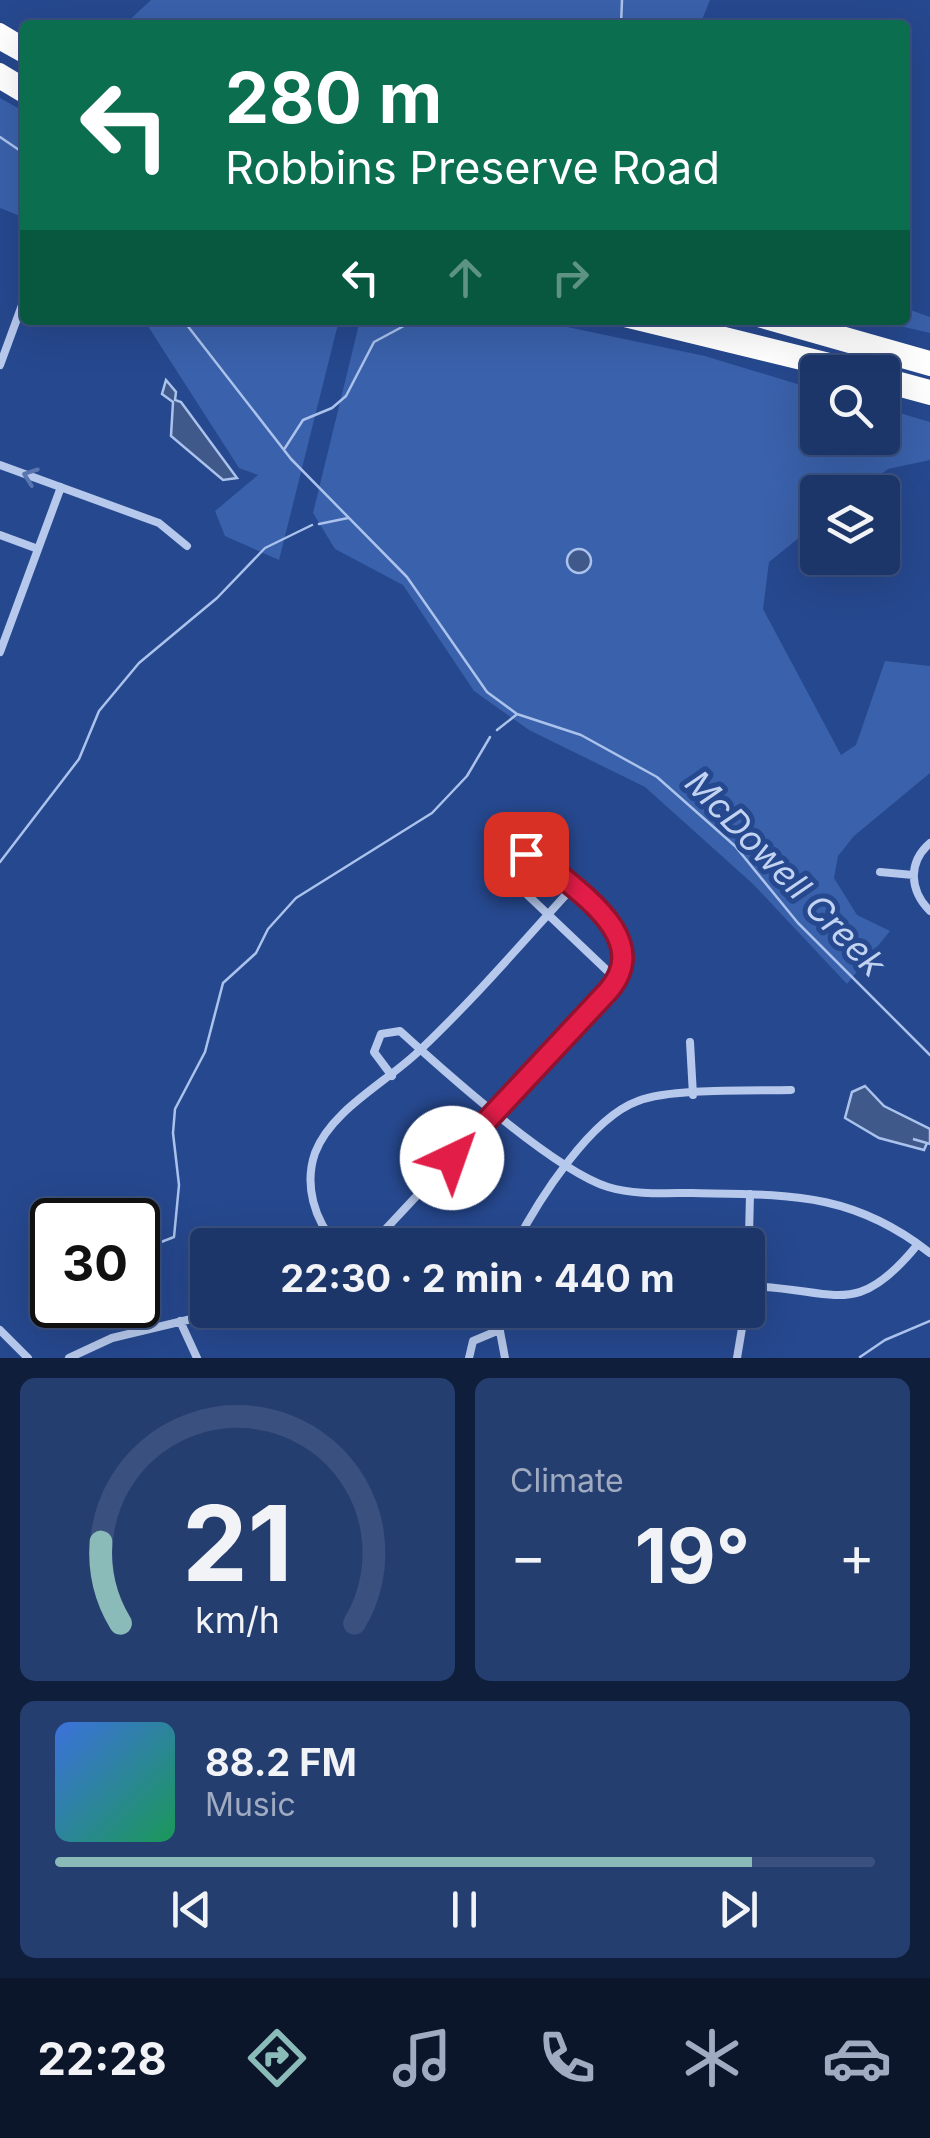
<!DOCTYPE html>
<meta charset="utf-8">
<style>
:root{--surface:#1c366a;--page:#253e70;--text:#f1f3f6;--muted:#a0abc1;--line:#3a507e;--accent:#8bbbb9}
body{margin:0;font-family:Inter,sans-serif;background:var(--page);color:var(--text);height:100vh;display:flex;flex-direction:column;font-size:38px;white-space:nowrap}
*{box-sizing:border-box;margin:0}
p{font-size:32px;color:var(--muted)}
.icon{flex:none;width:55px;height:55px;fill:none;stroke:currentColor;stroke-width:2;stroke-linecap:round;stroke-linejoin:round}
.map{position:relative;height:1358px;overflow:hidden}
.panel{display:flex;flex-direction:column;gap:20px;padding:20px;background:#0f1e3a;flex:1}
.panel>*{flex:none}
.hud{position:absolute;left:20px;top:20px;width:890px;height:305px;border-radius:10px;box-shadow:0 10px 40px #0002,0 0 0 2px var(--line);background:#0b6e4f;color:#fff;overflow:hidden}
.buttons{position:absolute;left:800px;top:355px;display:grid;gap:20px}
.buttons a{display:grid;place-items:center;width:100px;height:100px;border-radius:10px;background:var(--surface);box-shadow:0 10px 40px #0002,0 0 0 2px var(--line);font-size:50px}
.speed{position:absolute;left:30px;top:1198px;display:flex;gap:20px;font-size:50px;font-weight:700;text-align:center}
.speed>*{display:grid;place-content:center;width:130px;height:130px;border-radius:50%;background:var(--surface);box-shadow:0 10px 40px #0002,0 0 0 2px var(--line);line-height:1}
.speed .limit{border:5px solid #111;border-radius:15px;background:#fff;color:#111}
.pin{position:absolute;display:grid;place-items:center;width:85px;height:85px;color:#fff;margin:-42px;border-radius:20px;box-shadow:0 5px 15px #0006}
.me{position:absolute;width:110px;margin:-55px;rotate:42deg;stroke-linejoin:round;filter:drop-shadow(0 0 8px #0008)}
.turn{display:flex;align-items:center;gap:35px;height:210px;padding:0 40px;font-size:45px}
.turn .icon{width:130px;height:130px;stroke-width:2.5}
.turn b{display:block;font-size:70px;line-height:85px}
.lanes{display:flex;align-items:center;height:95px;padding:0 40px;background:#0003;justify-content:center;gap:50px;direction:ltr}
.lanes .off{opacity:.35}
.big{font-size:75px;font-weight:700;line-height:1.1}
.panel .widget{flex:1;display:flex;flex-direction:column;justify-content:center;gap:15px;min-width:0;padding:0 35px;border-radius:15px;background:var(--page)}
.panel .dial{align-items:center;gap:0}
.dial svg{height:260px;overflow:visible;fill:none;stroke:var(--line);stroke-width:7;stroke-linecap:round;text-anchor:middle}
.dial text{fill:var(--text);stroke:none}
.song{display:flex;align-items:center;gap:30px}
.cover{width:120px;height:120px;border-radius:15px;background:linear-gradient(135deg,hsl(220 70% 55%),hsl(150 70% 35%))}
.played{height:10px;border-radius:5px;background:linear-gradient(90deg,var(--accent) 85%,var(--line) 85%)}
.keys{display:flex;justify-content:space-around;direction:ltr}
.heat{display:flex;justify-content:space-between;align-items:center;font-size:55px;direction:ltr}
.panel .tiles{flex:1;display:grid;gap:20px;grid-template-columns:1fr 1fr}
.widget:last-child{grid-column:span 2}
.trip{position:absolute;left:190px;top:1228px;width:575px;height:100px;border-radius:10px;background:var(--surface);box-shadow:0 10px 40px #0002,0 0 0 2px var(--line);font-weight:700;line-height:100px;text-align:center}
.menu{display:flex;height:160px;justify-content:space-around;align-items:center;background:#0b162a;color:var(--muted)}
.menu .icon{width:70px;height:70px}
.menu .selected{color:var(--accent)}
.menu b{font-size:45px;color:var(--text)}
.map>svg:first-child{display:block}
.green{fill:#3a61ab}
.water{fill:#40598b;stroke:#aac2ec;stroke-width:2.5}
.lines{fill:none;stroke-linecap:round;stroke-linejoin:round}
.stream{stroke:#aac2ec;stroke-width:2.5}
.street{stroke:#b6c8eb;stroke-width:8}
.highway{stroke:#fff;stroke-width:14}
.oneway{stroke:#5875af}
.route-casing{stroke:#92132f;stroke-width:25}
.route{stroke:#e11d48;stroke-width:18}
.labels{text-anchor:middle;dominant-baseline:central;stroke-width:10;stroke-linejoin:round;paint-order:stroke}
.water-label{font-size:35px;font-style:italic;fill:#c2d3f2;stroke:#26488e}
</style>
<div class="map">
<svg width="930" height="1358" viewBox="0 0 930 1358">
<rect width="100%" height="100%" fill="#26488e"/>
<path class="green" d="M151 0H710L700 25H124Z
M0 98 25 112V218L0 208Z
M905 308 930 317V333L874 320H905Z
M144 320H339L279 560 225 536 215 511 258 475 239 468Z
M360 320H534L705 356 817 390 818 438H882L883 408 930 422V460L888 469 857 492H818L817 523 769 562 763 609 841 755 856 745 885 661 930 666V773L854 836 838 856 834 878 857 915 890 931 847 984 753 884 645 787 529 730 474 691 403 585 335 549 313 513Z"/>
<path class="water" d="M166 380 176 392 175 400 181 402 237 478 223 480 171 436 173 402 162 394Z
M567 561a12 12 0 1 1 24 0a12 12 0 1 1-24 0Z
M865 1086 884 1106 930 1129V1144L913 1139 927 1143 924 1150 879 1138 845 1118 852 1092Z
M125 1210 135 1220H82L93 1213Z"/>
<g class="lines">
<path class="stream" d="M621 25 622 0
M0 137 25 154
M183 320 291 459 407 577 487 692 517 714 581 735 657 777 735 846 798 923 930 1055
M285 448 303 420 332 408 346 396 374 342 415 320
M319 524 348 518
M497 730 516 715
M0 862 79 759 99 711 139 663 217 598 265 548 312 525
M138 1251 174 1237 179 1185 173 1133 175 1109 205 1052 223 983 256 953 268 929 296 898 432 813 467 776 490 737
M860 1357 885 1340 930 1321"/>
<path class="street" d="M0 365 25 297
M0 465 159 523 187 546
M0 535 38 549
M0 652 61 487
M930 843C907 863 910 891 930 911
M880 872 913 875
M690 1042 693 1095
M392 1076 374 1052 381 1034 400 1031C445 1072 554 1170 608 1187 634 1195 665 1193 692 1193 787 1195 851 1191 930 1253
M337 1245C314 1220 304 1185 315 1153 331 1110 387 1082 419 1051 473 1000 522 943 572 888
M368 1245 382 1233 609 990C654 936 574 890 537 856 524 851 514 858 510 870L515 883 617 980
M515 1245C538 1201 590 1118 638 1101 671 1088 753 1091 791 1090
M748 1279 750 1194
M748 1286C835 1288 855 1322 918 1244
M496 1310 505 1358
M180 1321 197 1358
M0 1330 28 1358
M69 1358 112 1338 229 1310
M469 1358 473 1341 497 1331
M737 1358 745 1310"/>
<path class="highway" d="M0 30 25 45
M0 43 25 57
M0 70 25 85
M0 82 25 97
M624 320 838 372
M669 320 878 372
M758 320 930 369
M796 320 930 358
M882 374 930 387
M882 385 930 398"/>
</g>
<defs><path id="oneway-chevron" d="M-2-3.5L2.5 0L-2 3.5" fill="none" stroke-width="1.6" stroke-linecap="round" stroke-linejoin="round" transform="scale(2.5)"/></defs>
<use class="oneway" href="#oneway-chevron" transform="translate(30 476) rotate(-160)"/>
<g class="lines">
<defs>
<path id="route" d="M452 1158 609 990C654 936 574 890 537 856L526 854"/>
</defs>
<use href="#route" class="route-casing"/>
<use href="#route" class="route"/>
</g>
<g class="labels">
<g class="water-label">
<text transform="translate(786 873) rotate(46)">McDowell Creek</text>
</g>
</g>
</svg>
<div class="buttons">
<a><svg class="icon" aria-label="search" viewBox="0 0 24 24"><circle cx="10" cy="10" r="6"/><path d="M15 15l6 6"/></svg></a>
<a><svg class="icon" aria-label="layers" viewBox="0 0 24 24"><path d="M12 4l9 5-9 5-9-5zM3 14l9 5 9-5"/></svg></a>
</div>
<div class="speed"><div class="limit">30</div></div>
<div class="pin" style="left:526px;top:854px;background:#d93025"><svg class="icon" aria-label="arrive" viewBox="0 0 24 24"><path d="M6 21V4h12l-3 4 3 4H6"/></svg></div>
<svg class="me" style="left:452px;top:1158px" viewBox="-20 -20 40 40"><circle r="19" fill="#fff"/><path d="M0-13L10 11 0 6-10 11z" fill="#e11d48"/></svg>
<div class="trip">22:30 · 2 min · 440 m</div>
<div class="hud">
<div class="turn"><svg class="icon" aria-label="left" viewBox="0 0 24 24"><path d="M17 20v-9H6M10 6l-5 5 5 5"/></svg><div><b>280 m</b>Robbins Preserve Road</div></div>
<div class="lanes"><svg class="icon" aria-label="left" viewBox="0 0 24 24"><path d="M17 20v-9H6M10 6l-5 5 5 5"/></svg><svg class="icon off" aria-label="ahead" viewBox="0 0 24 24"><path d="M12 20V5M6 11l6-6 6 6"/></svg><svg class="icon off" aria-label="right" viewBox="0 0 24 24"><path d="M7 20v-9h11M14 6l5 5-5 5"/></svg></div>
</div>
</div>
<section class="panel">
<div class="tiles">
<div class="widget dial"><svg viewBox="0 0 100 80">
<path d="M14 69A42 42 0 1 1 86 69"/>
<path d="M14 69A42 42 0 0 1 8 44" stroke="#8bbbb9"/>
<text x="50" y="56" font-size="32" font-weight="700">21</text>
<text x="50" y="72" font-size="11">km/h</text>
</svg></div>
<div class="widget"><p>Climate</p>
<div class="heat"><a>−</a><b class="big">19°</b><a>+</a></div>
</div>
<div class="widget">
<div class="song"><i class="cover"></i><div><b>88.2 FM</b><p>Music</p></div></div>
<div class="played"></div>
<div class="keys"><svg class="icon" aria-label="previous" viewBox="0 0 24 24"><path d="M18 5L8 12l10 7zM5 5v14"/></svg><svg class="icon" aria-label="pause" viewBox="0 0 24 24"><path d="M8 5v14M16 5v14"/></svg><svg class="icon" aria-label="next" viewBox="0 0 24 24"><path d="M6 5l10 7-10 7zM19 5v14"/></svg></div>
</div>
</div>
</section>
<nav class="menu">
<b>22:28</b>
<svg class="icon selected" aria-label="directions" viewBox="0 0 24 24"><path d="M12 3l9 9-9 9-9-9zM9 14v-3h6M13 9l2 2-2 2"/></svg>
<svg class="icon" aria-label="music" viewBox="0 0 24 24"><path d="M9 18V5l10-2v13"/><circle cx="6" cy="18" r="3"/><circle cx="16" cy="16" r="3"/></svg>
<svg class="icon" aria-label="phone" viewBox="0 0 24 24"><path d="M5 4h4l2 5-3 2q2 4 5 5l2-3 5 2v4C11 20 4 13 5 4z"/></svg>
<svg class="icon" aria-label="climate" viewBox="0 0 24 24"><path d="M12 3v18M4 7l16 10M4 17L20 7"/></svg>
<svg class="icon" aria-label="car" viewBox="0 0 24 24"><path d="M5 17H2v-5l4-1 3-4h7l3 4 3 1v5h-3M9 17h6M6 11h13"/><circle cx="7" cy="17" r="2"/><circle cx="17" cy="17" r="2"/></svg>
</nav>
